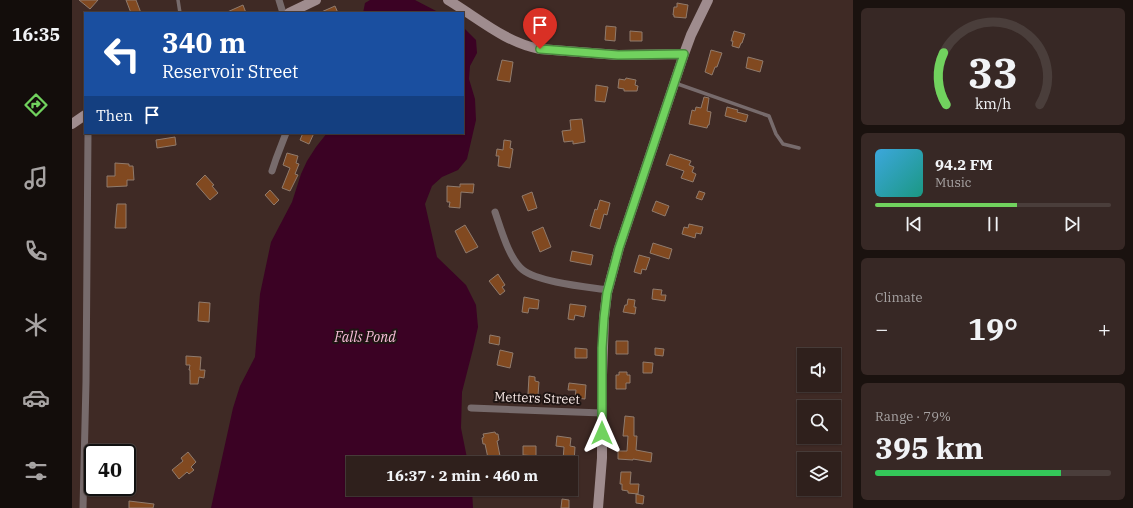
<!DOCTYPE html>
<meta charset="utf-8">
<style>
:root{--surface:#2f201c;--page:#372825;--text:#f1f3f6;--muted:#a7a3a3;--line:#4a3e3b;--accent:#71d25e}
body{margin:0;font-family:"IBM Plex Serif",serif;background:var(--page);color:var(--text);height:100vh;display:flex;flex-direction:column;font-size:15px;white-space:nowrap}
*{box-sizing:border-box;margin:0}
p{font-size:13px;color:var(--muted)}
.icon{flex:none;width:22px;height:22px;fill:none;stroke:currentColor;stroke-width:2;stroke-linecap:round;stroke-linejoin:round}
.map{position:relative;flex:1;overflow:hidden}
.sheet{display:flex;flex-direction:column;gap:8px;padding:8px;background:#1a120f;width:280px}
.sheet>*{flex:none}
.top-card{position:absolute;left:12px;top:12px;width:380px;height:122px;border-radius:0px;box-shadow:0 1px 3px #0004,0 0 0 1px var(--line);background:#1a4fa0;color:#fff;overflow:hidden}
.fabs{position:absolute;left:725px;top:348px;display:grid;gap:8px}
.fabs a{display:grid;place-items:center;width:44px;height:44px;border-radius:0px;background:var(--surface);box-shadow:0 1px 3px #0004,0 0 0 1px var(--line);font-size:20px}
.speed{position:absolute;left:12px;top:444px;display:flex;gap:8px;font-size:20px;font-weight:700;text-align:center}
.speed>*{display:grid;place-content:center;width:52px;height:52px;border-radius:50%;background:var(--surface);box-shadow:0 1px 3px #0004,0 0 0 1px var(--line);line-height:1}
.speed .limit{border:2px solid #111;border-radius:6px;background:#fff;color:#111}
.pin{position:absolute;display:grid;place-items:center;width:34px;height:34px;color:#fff;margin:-41px -17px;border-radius:50% 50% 50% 0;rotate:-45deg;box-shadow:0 0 4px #0007}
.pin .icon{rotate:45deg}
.me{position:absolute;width:44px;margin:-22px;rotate:0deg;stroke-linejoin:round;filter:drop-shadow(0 0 3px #0008)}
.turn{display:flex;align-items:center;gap:14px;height:84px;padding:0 12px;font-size:18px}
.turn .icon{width:52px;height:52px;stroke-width:2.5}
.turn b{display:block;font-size:28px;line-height:34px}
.then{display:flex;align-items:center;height:38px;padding:0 12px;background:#0003;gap:8px;font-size:15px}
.big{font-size:30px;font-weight:700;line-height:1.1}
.sheet .card{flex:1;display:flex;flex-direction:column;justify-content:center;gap:6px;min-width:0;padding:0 14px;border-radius:6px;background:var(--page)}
.sheet .dial{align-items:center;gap:0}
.dial svg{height:104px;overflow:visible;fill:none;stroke:var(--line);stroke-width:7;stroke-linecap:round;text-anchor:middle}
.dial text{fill:var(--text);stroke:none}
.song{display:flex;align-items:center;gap:12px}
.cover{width:48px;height:48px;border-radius:6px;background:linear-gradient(135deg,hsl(200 70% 55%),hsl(170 70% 35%))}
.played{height:4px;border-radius:2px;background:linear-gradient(90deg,var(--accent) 60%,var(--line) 60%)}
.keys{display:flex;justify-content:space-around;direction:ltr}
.heat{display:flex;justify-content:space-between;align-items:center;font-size:22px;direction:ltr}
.charge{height:6px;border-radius:3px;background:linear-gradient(90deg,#34c759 79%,var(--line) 0)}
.trip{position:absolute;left:274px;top:456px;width:232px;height:40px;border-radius:0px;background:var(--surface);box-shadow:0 1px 3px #0004,0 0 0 1px var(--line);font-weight:700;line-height:40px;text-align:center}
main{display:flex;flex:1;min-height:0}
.tab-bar{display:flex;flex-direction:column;width:72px;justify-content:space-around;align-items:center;background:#130d0b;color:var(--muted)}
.tab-bar .icon{width:28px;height:28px}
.tab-bar .selected{color:var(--accent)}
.tab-bar b{font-size:18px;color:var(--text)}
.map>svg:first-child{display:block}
.water{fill:#3b0224}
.building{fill:#814920;stroke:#907b6d}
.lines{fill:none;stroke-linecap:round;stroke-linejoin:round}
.lane{stroke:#776b6c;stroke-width:3.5}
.street{stroke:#776b6c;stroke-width:7}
.secondary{stroke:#9f8c8e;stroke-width:10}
.route-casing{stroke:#49883d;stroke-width:10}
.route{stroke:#71d25e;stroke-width:7}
.labels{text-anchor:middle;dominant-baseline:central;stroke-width:4;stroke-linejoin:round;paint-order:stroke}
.street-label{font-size:13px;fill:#f8e9e6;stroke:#1f1513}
.water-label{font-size:14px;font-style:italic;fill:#f7bdd8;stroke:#1f1513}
</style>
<main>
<nav class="tab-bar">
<b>16:35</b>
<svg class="icon selected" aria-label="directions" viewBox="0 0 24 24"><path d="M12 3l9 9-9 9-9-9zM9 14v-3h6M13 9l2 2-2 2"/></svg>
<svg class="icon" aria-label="music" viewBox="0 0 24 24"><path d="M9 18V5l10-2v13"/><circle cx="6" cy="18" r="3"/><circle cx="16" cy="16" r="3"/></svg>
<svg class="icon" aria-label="phone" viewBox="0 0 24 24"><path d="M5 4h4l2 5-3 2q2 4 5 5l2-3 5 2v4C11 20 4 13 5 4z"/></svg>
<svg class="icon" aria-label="climate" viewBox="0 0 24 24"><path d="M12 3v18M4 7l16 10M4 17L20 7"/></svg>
<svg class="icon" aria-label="car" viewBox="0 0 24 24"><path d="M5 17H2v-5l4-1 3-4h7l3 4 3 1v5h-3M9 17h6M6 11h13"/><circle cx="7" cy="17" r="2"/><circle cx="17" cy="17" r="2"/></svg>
<svg class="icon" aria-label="filters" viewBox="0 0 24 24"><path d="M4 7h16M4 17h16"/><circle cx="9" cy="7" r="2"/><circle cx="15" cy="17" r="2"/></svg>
</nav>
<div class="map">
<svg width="781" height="508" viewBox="0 0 781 508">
<rect width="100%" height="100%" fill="#3f2a25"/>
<path class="water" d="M298 0H343L368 13H291L293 3Z
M391 27 404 40 405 53 398 66 397 79 403 99 404 120 395 159 386 170 370 177 360 186 353 204 365 257 394 285 404 305 406 327 401 349 390 392 389 428 396 463H281V489H400L401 508H139L161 408 168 386 183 357 188 294 199 242 220 202 229 174 235 161 244 147 255 133H391Z"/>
<path class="building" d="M7 0H26L18 9Z
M54 0H64L69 13H59Z
M605 3 616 5 614 18 602 17V15H601L602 7H605Z
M171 5 174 13H153Z
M263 6 266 13H247Z
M534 26 544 27 543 41 533 40Z
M558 31 570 32V41H558Z
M662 31 673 34 670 43H669L667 48 660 46 661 41H659Z
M639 50 650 53 645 67H643L640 75 633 72Z
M676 57 691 61 688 72 674 68Z
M430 60 441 62 438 82 425 80Z
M554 78 564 80 563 85 566 86 565 91H552V89L546 88 547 79 553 80Z
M524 85 536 87 533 102 523 101Z
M632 97 637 98 635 111 639 112 637 125H636L635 128 617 124 620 110 623 111 624 107 629 108Z
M655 107 666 110 665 112 676 115 674 122 653 116Z
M510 119 513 142 501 144V141L492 142 490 131 499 130 498 120Z
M231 133H242L237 144 228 140Z
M103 137 104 145 85 148 84 140Z
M432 140 439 141 438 148 441 149 438 168 426 166 427 156H424L425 149 431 150Z
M215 153 226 156 224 163 227 164 223 174 226 175 218 191 210 188 218 168 211 165Z
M598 154 619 161 617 165 622 167 620 172 624 174 621 182 609 178 612 171 594 165Z
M43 163 57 164V166H61L62 180H55V186L35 187V176H43Z
M133 175 142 185 140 186 146 193 138 200 124 184Z
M388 184H402L401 193 389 192 388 208 377 207 378 202H375V186L388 187Z
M198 190 207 200 202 205 193 195Z
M627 191 633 193 630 200 624 198Z
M460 192 465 208 456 211 450 196Z
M528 200 538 203 535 215 532 214 528 229 518 226 523 209 525 210Z
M584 201 597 206 593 216 580 211Z
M45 204H54V228H43Z
M617 224 631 227 629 234 624 233 623 238 610 234 612 227 616 228Z
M393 225 406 247 394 253 383 231Z
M471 227 479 247 468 252 460 232Z
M581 243 600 249 597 259 578 253Z
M500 251 521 255 519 265 498 261Z
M567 255 578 258 574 270 570 269 569 274 562 272Z
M426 274 433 285 430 287 433 291 428 295 417 281Z
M581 289 590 290 589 295H594L593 301 580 299Z
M452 297 467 300 466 309 457 308 456 313 450 312Z
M556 299 563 300 562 307H564L563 314 551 312 553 305H555Z
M127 302 138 303 137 322 126 321Z
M498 304 514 306 512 317 503 315 502 320 496 319Z
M418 335 428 337 427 345 417 343Z
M544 341H556V354H544Z
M503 348 515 349V358H503Z
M583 348 592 349 591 356 583 355Z
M428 350 441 353 438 368 425 365Z
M114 356 129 357 128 370H133L132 378 127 377 126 384H118V370H117L118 365H114Z
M571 362 581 363 580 373H571Z
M547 372H555V375H558V383H554V389H544V375H547Z
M457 376 463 377V381L467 382 466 395 456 394Z
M497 383 514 385 513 399 503 398 504 390H496Z
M553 416 562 417V436H565L564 450 580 453 579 462 561 459V460L546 459V451H555L556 436H551Z
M423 432 424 434H426L427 440 425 441 428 456 416 458 413 444H411L410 438 412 437 411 434Z
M485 436 499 438 498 446 503 447 502 462 491 460 492 447 484 446Z
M451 446H464V456L451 455Z
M116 452 124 462 119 467 122 470 117 474 115 472 107 479 100 470 111 461 109 458Z
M549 472H559L558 484H567L566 494 556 493V491L550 490V484H548Z
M564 494 572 496 571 504 564 503Z
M490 499 497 500V508H489Z
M57 501 82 504 81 508H57Z"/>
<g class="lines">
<path class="lane" d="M106 0 108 13
M603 83 697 116 704 134 711 144 727 148"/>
<path class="street" d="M207 0 211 13
M200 171 204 159 214 133
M423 212C429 229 437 259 451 270 466 282 515 287 535 290
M399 408 530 413
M11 508 14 382 16 133"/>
<path class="secondary" d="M376 0C406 18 434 43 468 49L546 55 612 54
M217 13 244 0
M0 124 13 115
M526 508 530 458V375L532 318 535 293 547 248 612 54 619 35 636 0"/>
</g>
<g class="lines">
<defs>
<path id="route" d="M468 49 546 55 612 54 547 248 535 293 532 318 530 348V433"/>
</defs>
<use href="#route" class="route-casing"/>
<use href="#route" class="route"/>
</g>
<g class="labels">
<g class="street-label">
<text transform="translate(465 398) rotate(2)">Metters Street</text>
</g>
<g class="water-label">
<text x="293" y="337">Falls Pond</text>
</g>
</g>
</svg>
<div class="fabs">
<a><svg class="icon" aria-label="sound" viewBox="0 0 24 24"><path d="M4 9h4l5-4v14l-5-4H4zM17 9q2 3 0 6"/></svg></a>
<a><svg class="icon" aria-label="search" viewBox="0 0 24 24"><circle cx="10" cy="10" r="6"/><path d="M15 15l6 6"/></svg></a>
<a><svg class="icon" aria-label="layers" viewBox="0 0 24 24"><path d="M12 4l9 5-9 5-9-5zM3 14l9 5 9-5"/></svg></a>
</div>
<div class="speed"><div class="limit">40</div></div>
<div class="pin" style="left:468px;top:49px;background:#d93025"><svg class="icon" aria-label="arrive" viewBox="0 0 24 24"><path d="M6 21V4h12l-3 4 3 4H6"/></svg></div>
<svg class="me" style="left:530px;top:433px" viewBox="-20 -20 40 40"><path d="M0-17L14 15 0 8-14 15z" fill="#71d25e" stroke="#fff" stroke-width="4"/></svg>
<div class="trip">16:37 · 2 min · 460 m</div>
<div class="top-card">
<div class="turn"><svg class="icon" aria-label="left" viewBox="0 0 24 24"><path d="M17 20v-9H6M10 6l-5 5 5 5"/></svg><div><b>340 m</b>Reservoir Street</div></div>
<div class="then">Then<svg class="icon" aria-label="arrive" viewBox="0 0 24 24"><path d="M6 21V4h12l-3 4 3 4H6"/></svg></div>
</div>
</div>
<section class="sheet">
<div class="card dial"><svg viewBox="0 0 100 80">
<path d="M14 69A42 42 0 1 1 86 69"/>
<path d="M14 69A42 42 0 0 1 12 29" stroke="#71d25e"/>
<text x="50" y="56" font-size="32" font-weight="700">33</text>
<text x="50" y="72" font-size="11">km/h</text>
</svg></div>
<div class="card">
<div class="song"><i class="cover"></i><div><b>94.2 FM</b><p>Music</p></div></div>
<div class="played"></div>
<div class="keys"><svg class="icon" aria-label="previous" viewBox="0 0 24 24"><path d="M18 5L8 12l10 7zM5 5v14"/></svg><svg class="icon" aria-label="pause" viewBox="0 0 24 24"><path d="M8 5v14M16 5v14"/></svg><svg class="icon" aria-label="next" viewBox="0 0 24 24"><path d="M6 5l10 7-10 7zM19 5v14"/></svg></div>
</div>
<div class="card"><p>Climate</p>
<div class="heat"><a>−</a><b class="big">19°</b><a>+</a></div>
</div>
<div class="card"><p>Range · 79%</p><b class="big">395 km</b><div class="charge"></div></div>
</section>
</main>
